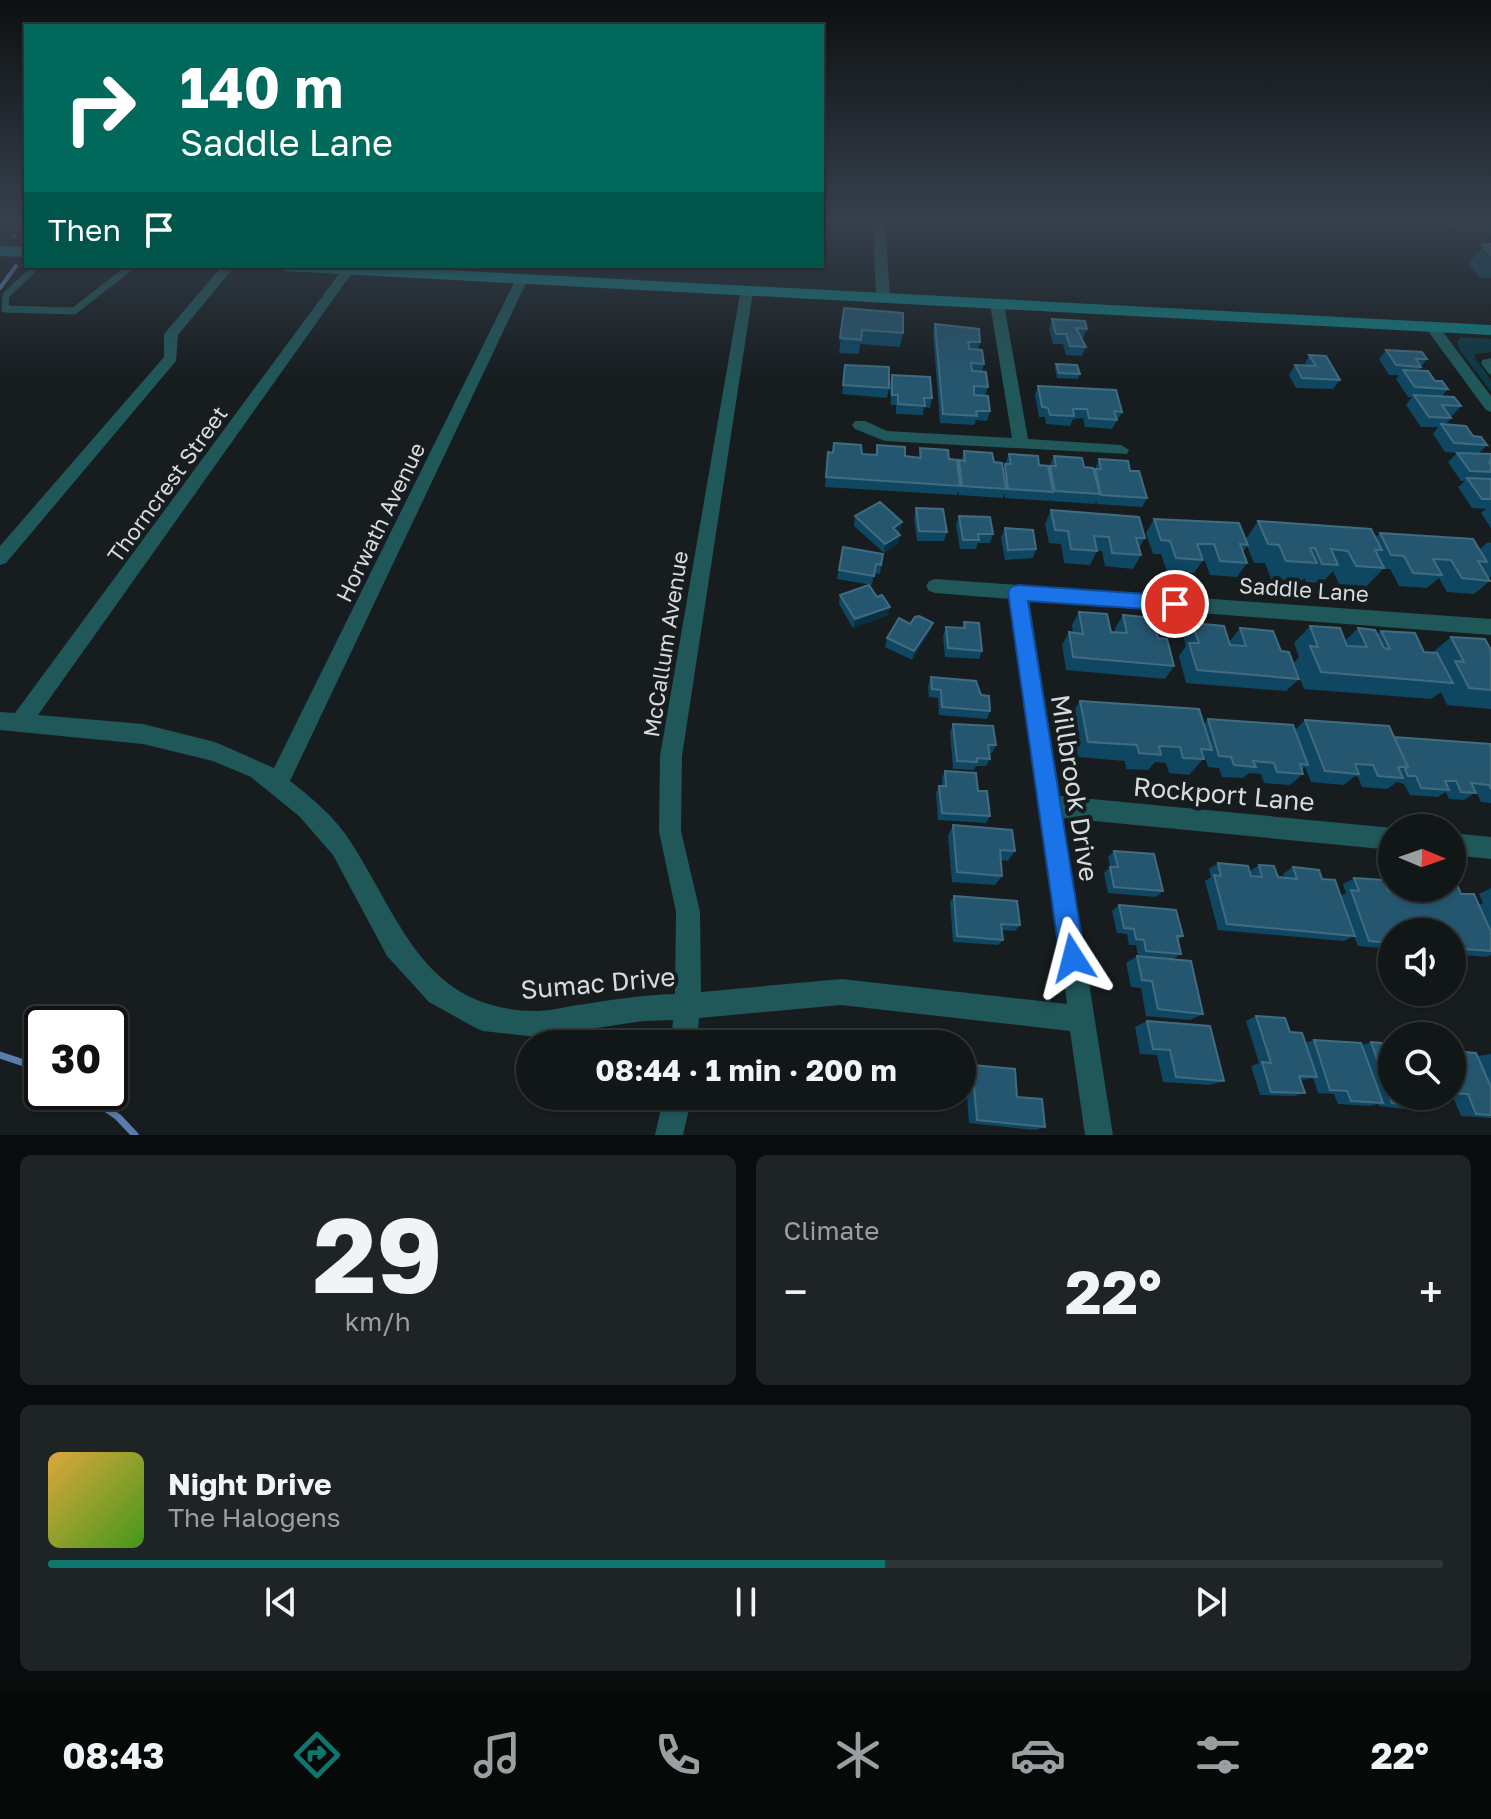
<!DOCTYPE html>
<meta charset="utf-8">
<style>
:root{--surface:#111617;--page:#1e2324;--text:#f1f3f6;--muted:#9c9fa1;--line:#303536;--accent:#0f766e}
body{margin:0;font-family:"Golos Text",sans-serif;background:var(--page);color:var(--text);height:100vh;display:flex;flex-direction:column;font-size:30px;white-space:nowrap}
*{box-sizing:border-box;margin:0}
p{font-size:26px;color:var(--muted)}
.icon{flex:none;width:44px;height:44px;fill:none;stroke:currentColor;stroke-width:2;stroke-linecap:round;stroke-linejoin:round}
.map{position:relative;height:1135px;overflow:hidden}
.details{display:flex;flex-direction:column;gap:20px;padding:20px;background:#090c0d;flex:1}
.details>*{flex:none}
.banner{position:absolute;left:24px;top:24px;width:800px;height:244px;border-radius:0px;box-shadow:0 2px 6px #0004,0 0 0 2px var(--line);background:#00695c;color:#fff;overflow:hidden}
.needle{width:52px;rotate:92deg}
.buttons{position:absolute;left:1378px;top:814px;display:grid;gap:16px}
.buttons a{display:grid;place-items:center;width:88px;height:88px;border-radius:50%;background:var(--surface);box-shadow:0 2px 6px #0004,0 0 0 2px var(--line);font-size:40px}
.speed{position:absolute;left:24px;top:1006px;display:flex;gap:16px;font-size:40px;font-weight:700;text-align:center}
.speed>*{display:grid;place-content:center;width:104px;height:104px;border-radius:50%;background:var(--surface);box-shadow:0 2px 6px #0004,0 0 0 2px var(--line);line-height:1}
.speed .limit{border:4px solid #111;border-radius:12px;background:#fff;color:#111}
.pin{position:absolute;display:grid;place-items:center;width:68px;height:68px;color:#fff;margin:-34px;border:4px solid #fff;border-radius:50%;box-shadow:0 2px 8px #0007}
.me{position:absolute;width:88px;margin:-44px;rotate:351deg;stroke-linejoin:round;filter:drop-shadow(0 0 6px #0008)}
.turn{display:flex;align-items:center;gap:28px;height:168px;padding:0 24px;font-size:36px}
.turn .icon{width:104px;height:104px;stroke-width:2.5}
.turn b{display:block;font-size:56px;line-height:68px}
.then{display:flex;align-items:center;height:76px;padding:0 24px;background:#0003;gap:16px;font-size:30px}
.big{font-size:60px;font-weight:700;line-height:1.1}
.details .card{flex:1;display:flex;flex-direction:column;justify-content:center;gap:12px;min-width:0;padding:0 28px;border-radius:12px;background:var(--page)}
.details .dial{align-items:center;gap:0}
.dial b{font-size:104px;line-height:1}
.song{display:flex;align-items:center;gap:24px}
.cover{width:96px;height:96px;border-radius:12px;background:linear-gradient(135deg,hsl(40 70% 55%),hsl(100 70% 35%))}
.played{height:8px;border-radius:4px;background:linear-gradient(90deg,var(--accent) 60%,var(--line) 60%)}
.keys{display:flex;justify-content:space-around;direction:ltr}
.heat{display:flex;justify-content:space-between;align-items:center;font-size:44px;direction:ltr}
.details .tiles{flex:1;display:grid;gap:20px;grid-template-columns:1fr 1fr}
.card:last-child{grid-column:span 2}
.trip{position:absolute;left:516px;top:1030px;width:460px;height:80px;border-radius:40px;background:var(--surface);box-shadow:0 2px 6px #0004,0 0 0 2px var(--line);font-weight:700;line-height:80px;text-align:center}
.tabs{display:flex;height:128px;justify-content:space-around;align-items:center;background:#070909;color:var(--muted)}
.tabs .icon{width:56px;height:56px}
.tabs .on{color:var(--accent)}
.tabs b{font-size:36px;color:var(--text)}
.map>svg:first-child{display:block}
.green{fill:#0d3844}
.lines{fill:none;stroke-linecap:round;stroke-linejoin:round}
.stream-far1{stroke:#5a7bad;stroke-width:4}
.stream{stroke:#5a7bad;stroke-width:7}
.path{stroke:#666b6c;stroke-width:2;stroke-dasharray:4 4;stroke-linecap:butt}
.service{stroke:#205759;stroke-width:7}
.minor{fill:#205759;fill-rule:evenodd}
.secondary{fill:#0f797c;fill-rule:evenodd}
.wall{fill:#0f4662}
.shaded-wall{fill:#092f42}
.building{fill:#25566f;stroke:#406b80;stroke-width:2}
.route{fill:#1a73e8;stroke:#114b97;stroke-width:2}
.labels{text-anchor:middle;dominant-baseline:central;stroke-width:8;stroke-linejoin:round;paint-order:stroke}
.street-label{font-size:22px;fill:#d7dbdc;stroke:#171d1f}
.near-street-label{font-size:26px;fill:#d7dbdc;stroke:#171d1f}
</style>
<div class="map">
<svg width="1491" height="1135" viewBox="0 0 1491 1135">
<rect width="100%" height="100%" fill="#171d1f"/>
<path class="green" d="M1461 337 1491 339V352L1475 354V358L1491 380V392L1459 349 1457 341Z"/>
<g class="lines">
<path class="stream-far1" d="M23 240 26 232
M0 288 16 266"/>
<path class="stream" d="M0 1055 42 1069
M82 1092 118 1117 135 1135"/>
<path class="path" d="M13 238 22 220"/>
<path class="service" d="M37 266 6 295 5 309 74 311 132 266
M1491 362 1485 363 1491 371"/>
<path class="minor" d="M873 220H885L890 298 883 302 876 298Z
M222 266H235L178 335 176 361 6 563 0 565V546L164 357V334Z
M348 266 354 270 38 715 143 724 215 742 274 768 516 279 527 276 528 279 290 781C312 798 335 817 350 841 401 919 423 1010 536 1011 550 1011 565 1007 578 1005 611 1000 642 995 675 994L676 912 659 831 660 756 741 288 753 291 682 756 681 831 700 912 701 992 841 979 1067 1004 1010 599 935 593 929 591 926 586 929 581 935 579 1491 619V635L1029 600 1060 796 1393 828 1392 850 1063 818 1113 1135H1085L1070 1031 841 1005 699 1018 697 1044H671L673 1020 643 1021 537 1037 483 1031 474 1027 429 1002 387 956 333 855 299 816 251 777 213 761 143 744 0 730V712L15 713 344 267Z
M997 300 1004 304 1028 439 1121 445 1129 450 1127 454 885 441 855 429 852 425 855 421H865L887 431 1012 438 990 304Z
M1432 323 1437 324 1491 396V412L1486 410 1425 327Z
M1452 833 1491 837V859L1452 855Z
M664 1096H692L683 1135H655Z"/>
<path class="secondary" d="M0 246 26 247V257L0 256Z
M276 266H372L1491 325V335L284 271Z"/>
</g>
<path class="wall" d="M1491 220V236L1487 231 1452 230 1444 221Z
M1484 244H1491V278H1481L1468 264Z
M844 308 903 333 900 347 860 344 859 354 839 353Z
M1052 319 1087 329 1083 338H1081L1086 347 1082 356 1066 355 1063 344H1053L1049 329Z
M935 324 980 342 978 350 984 364 982 372 988 387 985 396 990 411 987 421 976 420 974 425 940 423 933 333Z
M1386 350 1427 359 1418 371 1448 389 1442 396 1461 406 1452 416 1449 415 1451 418 1445 425 1473 436 1487 445 1478 454 1491 455V478L1490 479H1491V528L1481 513 1486 509 1472 508 1458 487 1465 481H1461L1448 462 1457 453 1445 452 1433 434 1438 427H1421L1406 405 1412 397H1408L1396 379 1399 375H1389L1379 359Z
M1309 355 1340 380 1333 389 1296 388 1289 375 1295 365 1304 366Z
M1056 364 1080 374 1078 379 1057 378 1055 369Z
M845 365 889 388 887 398 842 394Z
M892 375 932 398 930 408 924 407 923 415 896 414V405H891L890 384Z
M1038 386 1122 412 1112 429 1085 427 1083 418 1073 419 1070 426 1046 424 1045 417H1039L1035 395Z
M877 445 905 456 918 458 920 448 949 459 958 465 959 460 961 461 964 451 994 462 1003 469 1009 454 1048 469 1054 456 1094 472 1099 459 1130 471 1147 498 1142 507 1097 504 1096 501 1095 504 1051 501 1050 499 1049 501 1005 498 1004 493 1003 498 959 495 958 491 957 495 825 487 828 452 875 455Z
M916 508 947 532 944 541H917L914 518Z
M1051 510 1145 538 1139 548 1141 555 1133 569 1105 566 1102 551H1097L1090 565 1064 563 1061 544 1049 543 1045 524Z
M855 516 902 522 900 531 898 533V544L884 553 854 526Z
M959 516 993 534 990 543H978L976 549H960L956 525Z
M1154 519 1246 539 1258 521 1375 538 1380 533 1479 550 1488 542 1491 543V577H1488L1490 581 1474 594 1447 592 1439 578 1427 588 1399 586 1390 569H1383L1367 586 1339 584 1333 571 1322 583 1306 582 1305 578 1301 581 1271 579 1265 563H1254L1247 546 1243 552 1247 563 1237 577 1210 575 1204 558H1202L1203 560 1194 573 1167 572 1161 554H1153L1146 533Z
M1005 528 1036 549 1033 558 1005 560 1001 538Z
M843 547 883 554 880 574 874 573 872 585 837 579Z
M840 595 888 615 853 628 839 604Z
M1079 612 1111 632H1115V628L1123 615 1158 638 1174 666 1165 679 1066 670 1062 645 1069 632 1073 633 1072 625Z
M964 622 982 651 979 659 945 657 943 636 946 627 962 628Z
M933 623 930 631 912 660 885 647 887 638 910 624Z
M1192 623 1230 641 1240 628 1281 651 1299 679 1286 691 1186 683 1179 656 1186 646 1183 636Z
M1310 626 1345 641 1358 628 1377 634 1381 631 1424 652 1432 653 1451 637 1491 649V709L1447 705 1441 692 1431 699 1304 689 1294 663 1299 657 1294 643Z
M931 677 981 695 990 711 987 719 939 715 938 698 929 697 928 686Z
M1080 701 1204 724 1208 719 1295 730 1305 720 1394 737 1491 744V803L1481 802 1476 792 1464 800 1449 799 1446 792 1438 797 1410 795 1404 784 1397 782 1387 789 1362 787 1358 777 1355 776 1344 785 1311 782 1305 767 1302 770 1303 774 1290 785 1264 783 1261 774 1249 773 1243 778 1222 777 1219 768 1208 767 1205 757 1189 775 1169 773 1166 763 1155 762 1148 770 1126 769 1125 761 1078 757 1070 717Z
M953 724 996 745 992 753H989L990 759 986 766H976L974 770 953 769 950 732Z
M945 771 978 791 990 816 986 823 938 820 936 793 939 786H942V778Z
M953 825 1015 851 1008 861 1001 860 1002 876 995 885 952 882 948 836Z
M1114 851 1163 891 1156 897 1108 893 1104 873 1110 867 1108 857Z
M1218 863 1250 871 1259 865 1278 877 1285 878 1283 874 1293 867 1322 879 1341 896 1346 893 1343 884 1354 878 1386 884 1392 881V888H1414L1416 892H1419L1418 888H1452L1479 905 1483 903 1479 894 1491 888V955L1486 957 1452 954V932H1392V949L1358 946 1354 936 1344 941 1218 930 1205 881 1211 877 1209 869Z
M954 896 1020 925 1015 931 1002 930 1003 940 998 945 953 942 950 902Z
M1119 905 1183 936 1178 940 1181 954 1173 959 1138 956 1136 945H1129L1127 934 1117 933 1112 911Z
M1137 956 1203 1014 1190 1020 1146 1016 1141 988 1131 987 1126 963Z
M1256 1016 1290 1032 1305 1043 1314 1040 1362 1045 1371 1042 1392 1096H1427H1416L1419 1106 1405 1109 1379 1106 1378 1104 1369 1106 1338 1104 1334 1094 1318 1093 1313 1078 1300 1080 1305 1093 1294 1096 1260 1095 1251 1066 1259 1063 1246 1021Z
M1147 1021 1224 1081 1210 1085 1163 1082 1157 1055 1140 1054 1135 1027Z
M1452 1051 1478 1056 1491 1054V1118L1461 1116 1453 1097 1441 1096H1452Z
M972 1065 1017 1097 1045 1127 1035 1130 969 1123 965 1070Z"/>
<path class="shaded-wall" d="M902 522 900 531 891 537 893 528Z
M900 535 898 544 884 553 885 544Z
M890 607 888 615 853 628 855 619Z
M933 623 930 631 912 660 914 651Z"/>
<path class="building" d="M1484 244H1491V255L1482 246H1487Z
M844 308 903 313V333L862 330 861 340 840 338Z
M1052 319 1085 321 1087 329 1076 328 1086 347 1070 346 1066 334H1056Z
M935 324 979 329 980 342H968L969 346V349L982 350 984 364 971 363 972 371 986 372 988 387 974 386V395L988 396 990 411H976L977 416 943 414Z
M1386 350 1422 352 1427 359H1416L1421 367 1396 365Z
M1309 355 1326 356 1340 380 1302 378 1295 365 1316 366Z
M1056 364 1077 365 1080 374 1059 373Z
M845 365 889 367V388L843 385Z
M1403 370 1428 371 1435 381H1442L1448 389 1415 387Z
M892 375 930 377 932 398H924L925 406 898 404V395H892Z
M1038 386 1116 390 1122 412 1114 411 1117 420 1089 418 1087 409H1073L1074 416 1050 415 1048 408 1042 407Z
M1414 395 1454 397 1461 406 1442 405 1451 418 1429 417Z
M1441 424 1466 426 1473 436 1481 437 1487 445 1454 443Z
M834 443 861 445 862 454 877 455V445L905 447V456L921 458 920 448 948 450 949 459 957 460 960 486 826 477 828 452 833 453Z
M964 451 992 453 994 462 1002 463 1006 489 962 486 959 460 965 461Z
M1457 453 1491 454V462H1489L1491 465V472L1470 471Z
M1009 454 1038 456 1039 465 1048 466 1053 492 1008 489 1005 464H1011Z
M1054 456 1082 458 1084 467 1093 468 1100 494 1055 491 1050 466H1056Z
M1099 459 1128 461 1130 471H1139L1147 498 1101 495 1095 469H1101Z
M1467 478 1491 479V499H1482Z
M880 502 902 522 893 528 900 535 885 544 855 516Z
M916 508 943 509 947 532 919 531Z
M1051 510 1139 517 1145 538H1136L1141 555 1112 553 1109 537 1094 536 1097 551 1071 549 1068 531 1055 530Z
M959 516 990 517 993 534H978L979 540H963Z
M1154 519 1239 523 1248 545 1240 544 1247 563 1220 561 1214 544H1197L1203 560 1176 558 1170 541 1161 540Z
M1258 521 1371 529 1382 550H1375L1384 568 1356 566 1348 551 1331 549 1338 565 1322 564 1315 548H1310L1317 563 1286 561 1279 545 1268 544Z
M1005 528 1033 530 1036 549 1008 550Z
M1380 533 1473 539 1487 562 1478 561 1490 581 1462 578 1451 560 1433 559 1442 575 1413 573 1404 556 1391 555Z
M843 547 883 554 881 565 876 564 874 576 839 570Z
M869 585 877 597 882 595 890 607 855 619 840 595Z
M1079 612 1107 614 1111 632 1127 633 1123 615 1153 618 1158 638 1167 639 1174 666 1073 657 1069 632 1083 634Z
M919 616 933 623 914 651 887 638 899 618 910 624 915 617Z
M964 622 979 623 982 651 948 648 946 627 965 628Z
M1192 623 1224 626 1230 645 1246 646 1240 628 1273 631 1281 651 1289 652 1299 679 1197 670 1189 643H1199Z
M1310 626 1340 628 1347 646 1367 647 1358 628 1375 630 1384 648 1390 649 1381 631 1415 633 1424 652 1437 653 1453 683 1321 672 1310 646 1318 647Z
M1451 637 1485 639 1491 650V690L1469 688 1455 661 1464 662Z
M931 677 976 681 981 695 989 696 990 711 942 707 941 690 932 689Z
M1080 701 1199 709 1212 750 1201 749 1204 759 1183 758 1180 747 1159 746 1161 755 1139 753 1137 745 1088 742Z
M1208 719 1293 725 1308 765 1300 764 1303 774 1277 772 1274 763 1253 761 1256 767 1234 765 1231 757 1219 756Z
M1305 720 1389 726 1408 767H1398L1403 778 1378 776 1373 765 1355 764 1359 774 1325 771Z
M953 724 993 726 996 745H988L990 759 977 758V762L957 761Z
M1394 737 1491 744V789L1489 785 1471 783 1476 793 1461 792 1456 781H1445L1449 790 1421 788 1416 776H1408L1405 769 1408 767Z
M945 771 976 773 978 791H987L990 816 942 813 939 786H946Z
M953 825 1012 830 1015 851 1000 850 1002 876 957 872Z
M1114 851 1154 854 1163 891 1114 887 1110 867H1118Z
M1218 863 1248 866 1251 876 1262 877 1259 865 1274 866 1278 877 1297 879 1293 867 1319 870 1322 879 1335 880 1355 936 1227 924 1214 875 1221 876Z
M1354 878 1384 880 1388 891 1400 892 1399 888H1414L1416 892 1435 893 1433 888H1452V884H1457L1461 894H1474L1491 932V951L1452 948V932H1392V943L1369 941 1351 890 1359 891Z
M954 896 1017 901 1020 925 1001 924 1003 940 957 936Z
M1119 905 1176 910 1183 936H1177L1181 954 1146 951 1144 940 1136 939 1134 929 1124 928Z
M1137 956 1191 961 1203 1014 1158 1009 1152 981 1142 980Z
M1256 1016 1285 1018 1290 1032 1302 1033 1317 1077 1299 1076 1305 1093 1271 1092 1262 1062 1271 1063Z
M1147 1021 1210 1026 1224 1081 1176 1077 1170 1050 1153 1049Z
M1314 1040 1361 1043 1383 1103 1351 1101 1347 1091 1330 1090Z
M1371 1042 1392 1044V1096H1415L1419 1106 1392 1103Z
M1452 1051 1476 1053 1491 1087V1115L1476 1114 1468 1094 1452 1093Z
M972 1065 1015 1069 1017 1097 1042 1099 1045 1127 977 1120Z"/>
<linearGradient id="sky" x2="0" y2="1"><stop stop-color="#0d1011"/><stop offset="0.58" stop-color="#36404d"/><stop offset="1" stop-color="#36404d" stop-opacity="0"/></linearGradient>
<rect width="1491" height="379" fill="url(#sky)"/>
<path class="route" d="M1018 585 1175 596 1182 598 1185 604 1182 609 1175 611 1028 601 1085 958 1082 967 1073 971 1064 967 1060 958 1008 592 1011 587Z"/>
<g class="labels">
<g class="street-label">
<text transform="translate(167 484) rotate(-54)">Thorncrest Street</text>
<text transform="translate(380 522) rotate(-64)">Horwath Avenue</text>
<text transform="translate(1304 589) rotate(4)">Saddle Lane</text>
<text transform="translate(665 644) rotate(-81)">McCallum Avenue</text>
</g>
<g class="near-street-label">
<text transform="translate(1075 788) rotate(81)">Millbrook Drive</text>
<text transform="translate(1224 794) rotate(5)">Rockport Lane</text>
<text transform="translate(598 983) rotate(-5)">Sumac Drive</text>
</g>
</g>
</svg>
<div class="buttons">
<a><svg class="needle" viewBox="-14 -14 28 28"><path d="M0-13l5 13h-10z" fill="#e53935"/><path d="M0 13l5-13h-10z" fill="#9c9fa1"/></svg></a>
<a><svg class="icon" aria-label="sound" viewBox="0 0 24 24"><path d="M4 9h4l5-4v14l-5-4H4zM17 9q2 3 0 6"/></svg></a>
<a><svg class="icon" aria-label="search" viewBox="0 0 24 24"><circle cx="10" cy="10" r="6"/><path d="M15 15l6 6"/></svg></a>
</div>
<div class="speed"><div class="limit">30</div></div>
<div class="pin" style="left:1175px;top:604px;background:#d93025"><svg class="icon" aria-label="arrive" viewBox="0 0 24 24"><path d="M6 21V4h12l-3 4 3 4H6"/></svg></div>
<svg class="me" style="left:1073px;top:958px" viewBox="-20 -20 40 40"><path d="M0-17L14 15 0 8-14 15z" fill="#1a73e8" stroke="#fff" stroke-width="4"/></svg>
<div class="trip">08:44 · 1 min · 200 m</div>
<div class="banner">
<div class="turn"><svg class="icon" aria-label="right" viewBox="0 0 24 24"><path d="M7 20v-9h11M14 6l5 5-5 5"/></svg><div><b>140 m</b>Saddle Lane</div></div>
<div class="then">Then<svg class="icon" aria-label="arrive" viewBox="0 0 24 24"><path d="M6 21V4h12l-3 4 3 4H6"/></svg></div>
</div>
</div>
<section class="details">
<div class="tiles">
<div class="card dial"><b>29</b><p>km/h</p></div>
<div class="card"><p>Climate</p>
<div class="heat"><a>−</a><b class="big">22°</b><a>+</a></div>
</div>
<div class="card">
<div class="song"><i class="cover"></i><div><b>Night Drive</b><p>The Halogens</p></div></div>
<div class="played"></div>
<div class="keys"><svg class="icon" aria-label="previous" viewBox="0 0 24 24"><path d="M18 5L8 12l10 7zM5 5v14"/></svg><svg class="icon" aria-label="pause" viewBox="0 0 24 24"><path d="M8 5v14M16 5v14"/></svg><svg class="icon" aria-label="next" viewBox="0 0 24 24"><path d="M6 5l10 7-10 7zM19 5v14"/></svg></div>
</div>
</div>
</section>
<nav class="tabs">
<b>08:43</b>
<svg class="icon on" aria-label="directions" viewBox="0 0 24 24"><path d="M12 3l9 9-9 9-9-9zM9 14v-3h6M13 9l2 2-2 2"/></svg>
<svg class="icon" aria-label="music" viewBox="0 0 24 24"><path d="M9 18V5l10-2v13"/><circle cx="6" cy="18" r="3"/><circle cx="16" cy="16" r="3"/></svg>
<svg class="icon" aria-label="phone" viewBox="0 0 24 24"><path d="M5 4h4l2 5-3 2q2 4 5 5l2-3 5 2v4C11 20 4 13 5 4z"/></svg>
<svg class="icon" aria-label="climate" viewBox="0 0 24 24"><path d="M12 3v18M4 7l16 10M4 17L20 7"/></svg>
<svg class="icon" aria-label="car" viewBox="0 0 24 24"><path d="M5 17H2v-5l4-1 3-4h7l3 4 3 1v5h-3M9 17h6M6 11h13"/><circle cx="7" cy="17" r="2"/><circle cx="17" cy="17" r="2"/></svg>
<svg class="icon" aria-label="filters" viewBox="0 0 24 24"><path d="M4 7h16M4 17h16"/><circle cx="9" cy="7" r="2"/><circle cx="15" cy="17" r="2"/></svg>
<b>22°</b>
</nav>
